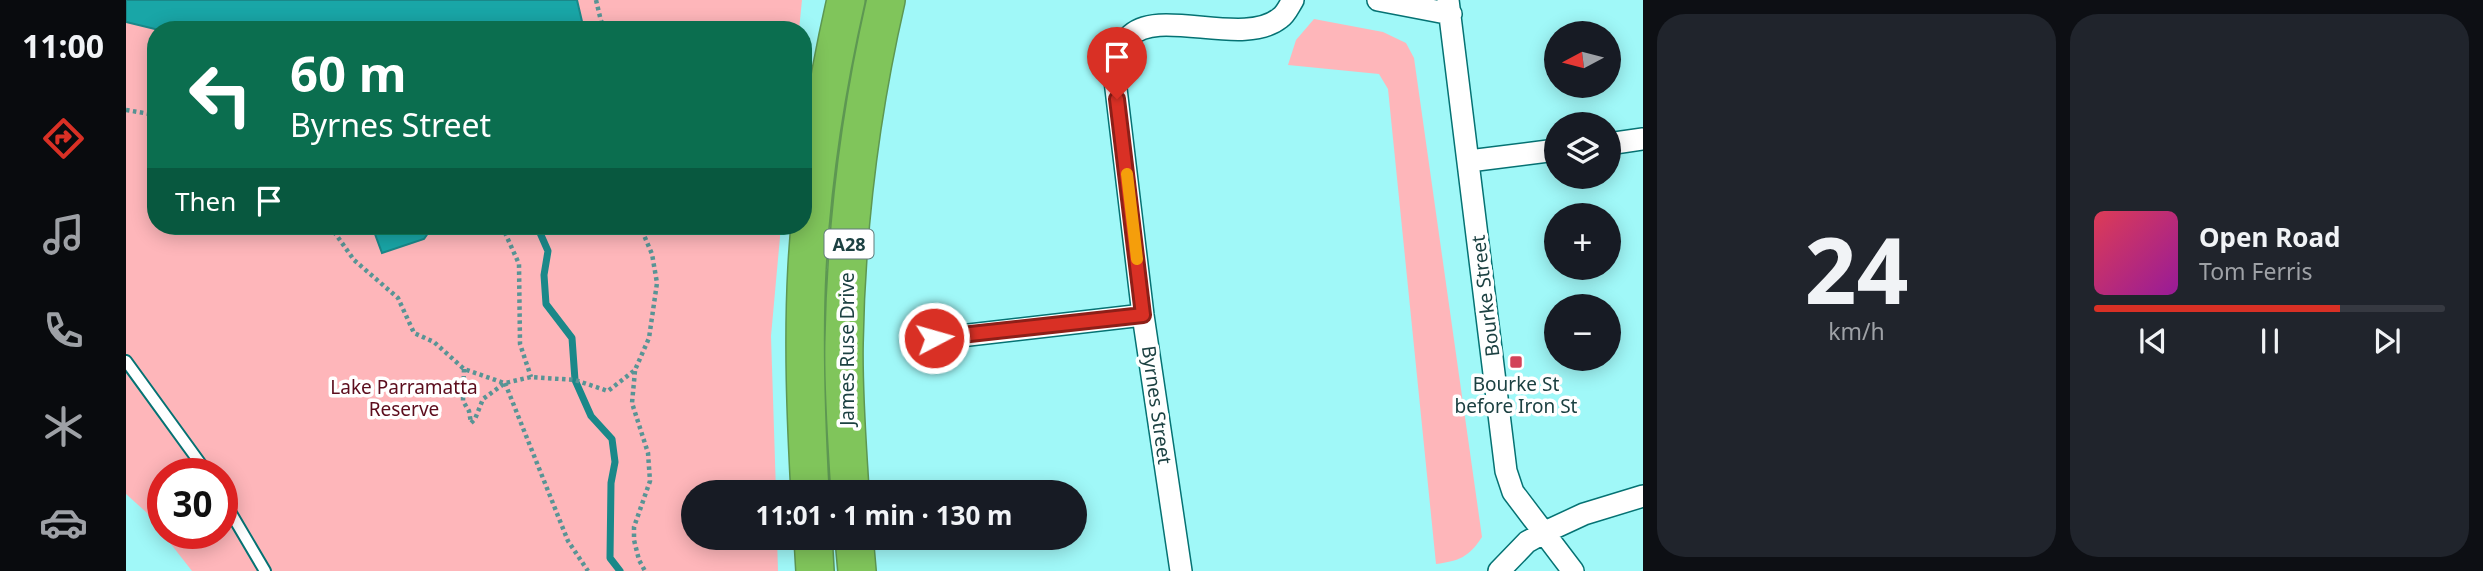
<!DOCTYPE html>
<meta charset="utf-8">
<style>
:root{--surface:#171b24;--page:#20242c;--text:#f1f3f6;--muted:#9ea1a6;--line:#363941;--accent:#d93025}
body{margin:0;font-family:"Noto Sans",sans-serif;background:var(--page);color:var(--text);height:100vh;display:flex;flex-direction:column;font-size:26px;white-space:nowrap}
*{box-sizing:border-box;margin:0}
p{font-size:23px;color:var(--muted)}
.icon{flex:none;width:38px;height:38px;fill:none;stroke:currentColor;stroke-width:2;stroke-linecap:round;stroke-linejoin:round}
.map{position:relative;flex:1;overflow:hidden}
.sheet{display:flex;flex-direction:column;gap:14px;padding:14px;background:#0d0f14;width:840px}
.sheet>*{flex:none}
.top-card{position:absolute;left:21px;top:21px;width:665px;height:214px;border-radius:28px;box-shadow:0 4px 18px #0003;background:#0b6e4f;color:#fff;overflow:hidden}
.needle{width:46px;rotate:263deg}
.controls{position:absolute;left:1418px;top:21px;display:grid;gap:14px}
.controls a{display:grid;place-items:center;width:77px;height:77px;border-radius:50%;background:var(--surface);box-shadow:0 4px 18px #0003;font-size:35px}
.speed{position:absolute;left:21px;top:458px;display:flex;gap:14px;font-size:35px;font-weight:700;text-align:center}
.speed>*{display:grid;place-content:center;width:91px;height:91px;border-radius:50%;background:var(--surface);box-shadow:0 4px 18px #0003;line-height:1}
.speed .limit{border:10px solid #d22;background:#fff;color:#111}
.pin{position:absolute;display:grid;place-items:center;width:60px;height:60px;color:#fff;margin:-72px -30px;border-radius:50% 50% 50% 0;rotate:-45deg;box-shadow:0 0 7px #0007}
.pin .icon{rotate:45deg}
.me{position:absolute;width:77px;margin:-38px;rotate:84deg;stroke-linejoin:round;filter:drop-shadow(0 0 5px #0008)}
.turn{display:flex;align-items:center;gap:24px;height:147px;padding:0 28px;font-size:32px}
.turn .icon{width:91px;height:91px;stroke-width:2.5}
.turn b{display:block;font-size:49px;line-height:60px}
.then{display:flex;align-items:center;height:66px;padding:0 28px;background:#0003;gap:14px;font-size:26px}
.sheet .card{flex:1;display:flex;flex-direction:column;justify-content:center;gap:10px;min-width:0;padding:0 24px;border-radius:28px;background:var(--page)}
.sheet .dial{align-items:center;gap:0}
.dial b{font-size:91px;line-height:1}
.song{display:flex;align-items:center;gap:21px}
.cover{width:84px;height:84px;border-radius:10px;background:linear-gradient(135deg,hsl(350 70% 55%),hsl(300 70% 35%))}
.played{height:7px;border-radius:4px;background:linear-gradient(90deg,var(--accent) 70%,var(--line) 70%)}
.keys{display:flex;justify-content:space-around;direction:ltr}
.sheet .tiles{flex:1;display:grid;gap:14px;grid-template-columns:repeat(2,1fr)}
.trip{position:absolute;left:555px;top:480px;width:406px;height:70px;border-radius:35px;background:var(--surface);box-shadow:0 4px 18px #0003;font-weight:700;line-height:70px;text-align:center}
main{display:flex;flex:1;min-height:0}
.tabs{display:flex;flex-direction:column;width:126px;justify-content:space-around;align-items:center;background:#090b0e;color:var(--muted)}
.tabs .icon{width:49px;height:49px}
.tabs .selected{color:var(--accent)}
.tabs b{font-size:32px;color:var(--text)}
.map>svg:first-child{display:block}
.green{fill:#feb6ba}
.water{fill:#19a6a7;stroke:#1a8889;stroke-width:2}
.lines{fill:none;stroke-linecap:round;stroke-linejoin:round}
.stream{stroke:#1a8889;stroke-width:7}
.lane-casing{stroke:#057273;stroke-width:14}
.street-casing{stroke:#057273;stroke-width:24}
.highway-casing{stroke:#5d9752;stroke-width:40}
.path{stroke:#589495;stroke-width:4.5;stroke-dasharray:3.5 3.5;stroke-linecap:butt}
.lane{stroke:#fff;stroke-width:10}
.street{stroke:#fff;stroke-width:21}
.highway{stroke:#80c55b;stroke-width:37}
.route-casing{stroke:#8d1f18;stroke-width:18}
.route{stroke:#d93025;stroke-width:12}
.slow{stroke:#f59e0b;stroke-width:12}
.poi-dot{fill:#d24258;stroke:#fff;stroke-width:2.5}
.labels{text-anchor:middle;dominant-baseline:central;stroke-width:7;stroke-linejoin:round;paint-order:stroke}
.shield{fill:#fff;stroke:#607a7b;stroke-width:2}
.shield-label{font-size:18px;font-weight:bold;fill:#1c4142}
.street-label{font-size:19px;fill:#1c4142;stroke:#fff}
.poi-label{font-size:19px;fill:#1c4142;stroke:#fff}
.park-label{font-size:19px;fill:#5c0d1d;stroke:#fff}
</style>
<main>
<nav class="tabs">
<b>11:00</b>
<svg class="icon selected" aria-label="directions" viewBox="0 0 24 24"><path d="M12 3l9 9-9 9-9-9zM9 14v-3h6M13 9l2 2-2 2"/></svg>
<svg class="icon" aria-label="music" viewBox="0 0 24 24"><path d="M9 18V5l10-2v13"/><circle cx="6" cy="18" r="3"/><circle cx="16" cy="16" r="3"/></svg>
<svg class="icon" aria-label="phone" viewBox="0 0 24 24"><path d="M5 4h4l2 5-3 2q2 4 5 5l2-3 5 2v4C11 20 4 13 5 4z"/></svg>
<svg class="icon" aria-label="climate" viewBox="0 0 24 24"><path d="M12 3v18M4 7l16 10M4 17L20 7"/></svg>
<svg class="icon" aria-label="car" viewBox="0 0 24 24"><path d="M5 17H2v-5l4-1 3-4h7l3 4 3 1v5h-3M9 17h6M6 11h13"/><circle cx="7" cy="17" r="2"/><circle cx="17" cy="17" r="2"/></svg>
</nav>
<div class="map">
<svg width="1517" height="571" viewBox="0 0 1517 571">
<rect width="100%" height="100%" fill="#a0f8f8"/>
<path class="green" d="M0 0H676L673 30H30V226H655L645 336 650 492H567V537H651L652 571H66L37 534H96V474H37V534L20 512 0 494Z
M1188 19 1257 32 1280 43 1288 58 1356 537C1343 557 1333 561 1310 564L1262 89 1253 74 1162 65 1170 40Z"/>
<path class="water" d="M0 0H451L458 30H33L0 22Z
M246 226H307L298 239 256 253Z"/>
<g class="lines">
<path class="stream" d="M411 226 422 251 418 275 420 304 446 338 449 380 465 416 486 439 489 462 485 483 484 558 494 571"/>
<defs>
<path id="lane" d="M0 361 82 474
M96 498 139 571"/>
<path id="street" d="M1252 0 1325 14
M1322 0 1380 471 1387 492 1447 571
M1482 144 1517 139
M1343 161 1430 150
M808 339 1017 315
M1055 571 1017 315 988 72C991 59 994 47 1003 37 1031 6 1117 48 1154 18 1160 14 1163 6 1167 0
M1373 571 1401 542 1417 533 1458 514 1517 496"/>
<path id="highway" d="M684 492C680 418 677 343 681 268 686 178 700 88 720 0
M724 492C721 442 717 392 718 343 720 227 734 113 760 0
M687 537 689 571
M728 537 731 571"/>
</defs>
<use href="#lane" class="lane-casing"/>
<use href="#street" class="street-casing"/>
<use href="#highway" class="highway-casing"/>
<path class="path" d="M470 0 475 21 482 30
M0 110 30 115
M204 226 228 260 272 298 288 333 308 342 338 369 378 383
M376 226 393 264 394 344 405 377
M338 369 337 401 343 411 345 423 349 419 357 399 379 383 405 377 449 380 482 391 509 370 523 338 531 283 526 254 514 226
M509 371 506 403 522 453 524 481 508 527V540L513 560 519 571
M379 383 442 541 462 571"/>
<use href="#lane" class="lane"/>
<use href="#street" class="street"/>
<use href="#highway" class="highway"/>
</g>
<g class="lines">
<defs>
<path id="route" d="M808 338 1017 315 991 99"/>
</defs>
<use href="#route" class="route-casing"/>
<use href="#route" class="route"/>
<path class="slow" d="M1001 174 1011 259"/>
</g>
<rect class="poi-dot" x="1383" y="355" width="14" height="14" rx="3.5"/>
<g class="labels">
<rect class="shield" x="698.5" y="229.5" width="49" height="29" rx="5"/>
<g class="shield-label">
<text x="723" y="244">A28</text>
</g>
<g class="street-label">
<text transform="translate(1359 296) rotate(-97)">Bourke Street</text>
<text transform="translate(721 349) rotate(-90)">James Ruse Drive</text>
<text transform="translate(1031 405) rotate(82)">Byrnes Street</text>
</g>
<g class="poi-label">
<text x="1390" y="384">Bourke St<tspan x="1390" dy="22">before Iron St</tspan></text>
</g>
<g class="park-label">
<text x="278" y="387">Lake Parramatta<tspan x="278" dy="22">Reserve</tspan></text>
</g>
</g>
</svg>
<div class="controls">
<a><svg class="needle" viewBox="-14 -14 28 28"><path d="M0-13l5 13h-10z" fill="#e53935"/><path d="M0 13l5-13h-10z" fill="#9ea1a6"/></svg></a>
<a><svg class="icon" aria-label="layers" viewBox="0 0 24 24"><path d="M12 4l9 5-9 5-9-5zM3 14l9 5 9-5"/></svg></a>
<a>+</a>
<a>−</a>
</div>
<div class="speed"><div class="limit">30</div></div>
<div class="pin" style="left:991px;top:99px;background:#d93025"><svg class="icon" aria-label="arrive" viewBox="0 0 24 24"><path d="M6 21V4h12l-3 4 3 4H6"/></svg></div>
<svg class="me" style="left:808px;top:338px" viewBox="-20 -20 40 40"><circle r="17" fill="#d93025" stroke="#fff" stroke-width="3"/><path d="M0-11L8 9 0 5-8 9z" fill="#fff"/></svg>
<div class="trip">11:01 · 1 min · 130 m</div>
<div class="top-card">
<div class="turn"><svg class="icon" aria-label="left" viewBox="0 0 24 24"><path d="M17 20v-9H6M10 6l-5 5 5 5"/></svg><div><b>60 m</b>Byrnes Street</div></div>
<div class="then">Then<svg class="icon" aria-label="arrive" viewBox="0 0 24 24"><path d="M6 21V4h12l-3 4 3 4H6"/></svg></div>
</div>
</div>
<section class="sheet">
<div class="tiles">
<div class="card dial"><b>24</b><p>km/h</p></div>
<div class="card">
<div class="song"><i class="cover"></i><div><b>Open Road</b><p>Tom Ferris</p></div></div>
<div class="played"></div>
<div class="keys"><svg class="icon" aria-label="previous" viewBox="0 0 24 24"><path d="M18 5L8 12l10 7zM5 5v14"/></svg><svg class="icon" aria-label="pause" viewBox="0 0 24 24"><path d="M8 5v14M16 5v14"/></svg><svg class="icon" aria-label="next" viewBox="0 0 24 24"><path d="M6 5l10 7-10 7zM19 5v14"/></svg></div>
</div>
</div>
</section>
</main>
